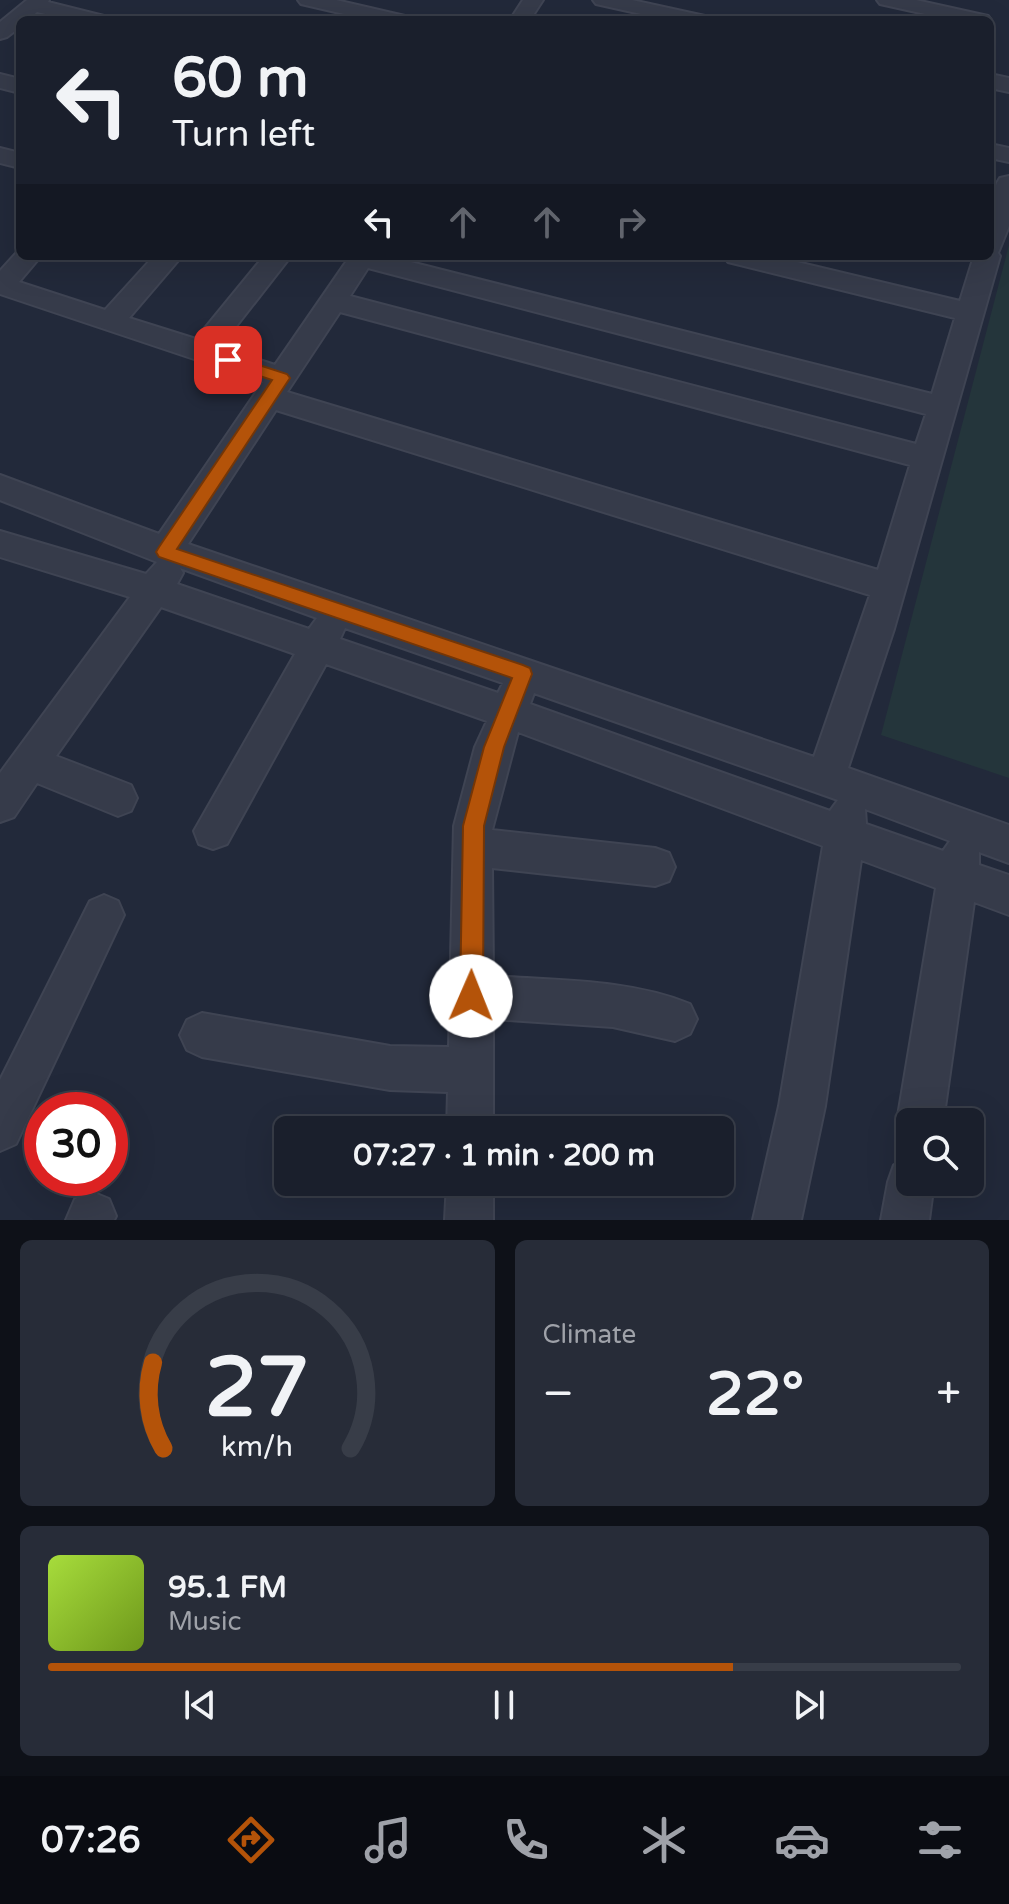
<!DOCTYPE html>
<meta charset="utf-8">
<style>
:root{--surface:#1a1f2c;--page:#272c38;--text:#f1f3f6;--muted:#9fa2a9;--line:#383d48;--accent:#b45309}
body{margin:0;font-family:"Varela Round",sans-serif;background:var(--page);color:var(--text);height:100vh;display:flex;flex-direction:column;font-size:30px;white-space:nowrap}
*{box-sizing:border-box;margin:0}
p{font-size:26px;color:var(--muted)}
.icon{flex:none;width:44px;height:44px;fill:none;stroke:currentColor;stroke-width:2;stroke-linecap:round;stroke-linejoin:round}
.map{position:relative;height:1220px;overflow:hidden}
.sheet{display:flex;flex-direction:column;gap:20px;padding:20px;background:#0e1118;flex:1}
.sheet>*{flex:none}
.banner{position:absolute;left:16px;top:16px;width:978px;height:244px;border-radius:12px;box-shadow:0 8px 32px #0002,0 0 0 2px var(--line);background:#1a1f2c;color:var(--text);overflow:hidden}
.buttons{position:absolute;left:896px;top:1108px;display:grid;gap:16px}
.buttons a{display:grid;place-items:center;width:88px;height:88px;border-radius:12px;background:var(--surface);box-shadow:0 8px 32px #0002,0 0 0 2px var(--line);font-size:40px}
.speed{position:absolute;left:24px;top:1092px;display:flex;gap:16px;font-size:40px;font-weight:700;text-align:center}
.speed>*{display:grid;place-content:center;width:104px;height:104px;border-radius:50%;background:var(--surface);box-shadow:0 8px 32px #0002,0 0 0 2px var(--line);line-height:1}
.speed .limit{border:12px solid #d22;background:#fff;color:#111}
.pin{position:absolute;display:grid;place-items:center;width:68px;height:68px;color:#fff;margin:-34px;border-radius:16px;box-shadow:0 4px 12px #0006}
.me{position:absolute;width:88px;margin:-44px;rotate:1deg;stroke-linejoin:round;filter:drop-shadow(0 0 6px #0008)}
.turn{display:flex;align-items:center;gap:28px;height:168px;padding:0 24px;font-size:36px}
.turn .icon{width:104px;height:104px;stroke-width:2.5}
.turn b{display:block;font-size:56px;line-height:68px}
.lanes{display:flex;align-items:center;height:76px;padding:0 24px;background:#0003;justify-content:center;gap:40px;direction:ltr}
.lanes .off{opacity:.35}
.big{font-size:60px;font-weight:700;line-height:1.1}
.sheet .widget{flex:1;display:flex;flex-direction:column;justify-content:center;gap:12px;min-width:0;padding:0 28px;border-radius:12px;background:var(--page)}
.sheet .dial{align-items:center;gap:0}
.dial svg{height:208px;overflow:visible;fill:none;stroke:var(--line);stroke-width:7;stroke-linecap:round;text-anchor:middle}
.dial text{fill:var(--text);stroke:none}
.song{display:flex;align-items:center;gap:24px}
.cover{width:96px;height:96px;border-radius:12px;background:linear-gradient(135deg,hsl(80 70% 55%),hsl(80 70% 35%))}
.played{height:8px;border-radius:4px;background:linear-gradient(90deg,var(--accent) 75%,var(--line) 75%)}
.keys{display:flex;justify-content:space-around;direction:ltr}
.heat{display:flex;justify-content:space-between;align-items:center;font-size:44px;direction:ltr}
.sheet .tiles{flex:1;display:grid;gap:20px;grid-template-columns:1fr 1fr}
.widget:last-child{grid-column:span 2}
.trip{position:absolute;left:274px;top:1116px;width:460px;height:80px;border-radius:12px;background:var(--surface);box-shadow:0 8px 32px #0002,0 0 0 2px var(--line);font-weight:700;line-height:80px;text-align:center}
.tab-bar{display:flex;height:128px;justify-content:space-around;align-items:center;background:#0a0c12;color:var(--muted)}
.tab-bar .icon{width:56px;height:56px}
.tab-bar .selected{color:var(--accent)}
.tab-bar b{font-size:36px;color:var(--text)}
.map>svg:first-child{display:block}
.green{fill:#24353b}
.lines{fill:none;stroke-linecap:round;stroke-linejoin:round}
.minor-casing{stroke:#3f4453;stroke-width:4}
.minor{fill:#363b4a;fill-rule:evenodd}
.route{fill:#b45309;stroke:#753606;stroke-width:2}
</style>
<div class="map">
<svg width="1009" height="1220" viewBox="0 0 1009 1220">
<rect width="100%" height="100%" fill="#22293a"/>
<path class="green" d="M1009 245V778L881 735Z"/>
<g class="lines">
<defs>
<path id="minor" d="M27 0H49L48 2 104 16 107 20H70L37 12 28 20H20V27L7 37 0 39V22Z
M298 0H336L405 16 408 20H370L301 4Z
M523 0H543L530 20H510Z
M593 0H632L705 16 708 20H668L596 4Z
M877 0H916L988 16 991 20H952L880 4Z
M0 74 20 79V93L0 88Z
M990 74 1009 78V92L990 88Z
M990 144 1009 148V162L990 158Z
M0 148 20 153V168L0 163Z
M1009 176V226L998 253 1000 256 894 629 848 768 1009 825V863L979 852V865L1009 875V915L974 902 943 1122H910V1141L904 1138 897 1122 936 888 861 860 825 1106 801 1220H753L779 1106 823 846 518 732 492 830 655 848 669 853 675 867 669 881 655 886 492 868 493 976C558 981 629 979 690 1004L697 1019 690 1034 675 1041 613 1027 493 1019V1130H447L448 1092 390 1090 202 1057 187 1050 180 1035 187 1020 202 1013 390 1046 449 1047 454 826 475 747 487 721 326 664 227 844 213 849 199 844 194 831 295 654 161 607 56 756 131 785 137 798 131 811 118 816 37 783 14 817 0 822V773L130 597 0 557V531L146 574 157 562 0 500V475L159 534 263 382 0 294V271L19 250 20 256H41L19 282 105 310 154 256H182L129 318 196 339 264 256H291L220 347 275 365 346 262 341 256H387L932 394 955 318 728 262 724 256H772L960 301 974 256H990C990 230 985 200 1000 178ZM368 268 926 414 916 444 350 296ZM340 312 910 465 878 570 287 392ZM276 410 870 595 814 757 188 544ZM180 568 317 618 309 629 177 584 183 573ZM345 628 503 683 498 693 340 639ZM534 693 838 800 830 811 530 704ZM865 809 950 841 943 851 866 824Z
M104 895 118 901 124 915 16 1144 0 1151V1080L90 901Z
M910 1159V1182H934L929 1220H881L888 1182 894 1165Z
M447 1182H493V1220H445Z
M92 1192 109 1199 116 1216 114 1220H66L75 1199Z"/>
</defs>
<use href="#minor" class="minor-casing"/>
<use href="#minor" class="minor"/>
</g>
<path class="route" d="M228 355 287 374 290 378 177 549 523 665 530 668 532 674 504 747 484 826 483 996 479 1004 471 1007 463 1004 460 996 463 826 484 747 512 678 159 557 156 552 159 547 272 380 223 364 221 360Z"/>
</svg>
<div class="buttons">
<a><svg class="icon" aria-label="search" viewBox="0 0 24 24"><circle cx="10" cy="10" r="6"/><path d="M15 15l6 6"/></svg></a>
</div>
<div class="speed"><div class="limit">30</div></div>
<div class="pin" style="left:228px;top:360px;background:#d93025"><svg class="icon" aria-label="arrive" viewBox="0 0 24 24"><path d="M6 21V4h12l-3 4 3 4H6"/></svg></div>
<svg class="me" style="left:471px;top:996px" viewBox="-20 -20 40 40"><circle r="19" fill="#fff"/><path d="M0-13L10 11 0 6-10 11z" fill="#b45309"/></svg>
<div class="trip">07:27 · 1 min · 200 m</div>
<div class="banner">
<div class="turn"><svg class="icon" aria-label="left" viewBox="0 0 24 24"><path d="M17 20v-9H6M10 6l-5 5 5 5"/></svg><div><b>60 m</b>Turn left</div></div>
<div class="lanes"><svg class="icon" aria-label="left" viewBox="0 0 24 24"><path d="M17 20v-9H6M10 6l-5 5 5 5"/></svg><svg class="icon off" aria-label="ahead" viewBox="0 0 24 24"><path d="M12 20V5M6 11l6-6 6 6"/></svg><svg class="icon off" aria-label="ahead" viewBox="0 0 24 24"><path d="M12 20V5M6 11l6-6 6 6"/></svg><svg class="icon off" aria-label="right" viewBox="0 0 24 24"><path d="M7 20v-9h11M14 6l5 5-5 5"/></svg></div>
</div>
</div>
<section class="sheet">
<div class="tiles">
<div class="widget dial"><svg viewBox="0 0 100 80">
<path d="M14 69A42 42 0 1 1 86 69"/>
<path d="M14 69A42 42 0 0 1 10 36" stroke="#b45309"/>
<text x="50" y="56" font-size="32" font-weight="700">27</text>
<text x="50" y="72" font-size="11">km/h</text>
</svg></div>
<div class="widget"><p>Climate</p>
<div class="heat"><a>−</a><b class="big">22°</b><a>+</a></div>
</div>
<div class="widget">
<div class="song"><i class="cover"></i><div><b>95.1 FM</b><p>Music</p></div></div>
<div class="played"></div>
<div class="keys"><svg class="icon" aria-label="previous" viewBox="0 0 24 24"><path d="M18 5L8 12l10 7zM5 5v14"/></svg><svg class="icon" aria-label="pause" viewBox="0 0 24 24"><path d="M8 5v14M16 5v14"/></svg><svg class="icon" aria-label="next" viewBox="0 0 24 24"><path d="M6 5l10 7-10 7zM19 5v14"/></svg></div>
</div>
</div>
</section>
<nav class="tab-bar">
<b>07:26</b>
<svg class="icon selected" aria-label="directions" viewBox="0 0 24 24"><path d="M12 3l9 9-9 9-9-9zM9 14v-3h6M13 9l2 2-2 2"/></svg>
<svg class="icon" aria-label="music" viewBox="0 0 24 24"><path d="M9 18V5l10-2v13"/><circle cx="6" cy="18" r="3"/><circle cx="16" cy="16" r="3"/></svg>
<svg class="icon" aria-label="phone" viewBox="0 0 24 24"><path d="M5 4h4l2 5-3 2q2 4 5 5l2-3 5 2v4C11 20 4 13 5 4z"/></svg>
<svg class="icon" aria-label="climate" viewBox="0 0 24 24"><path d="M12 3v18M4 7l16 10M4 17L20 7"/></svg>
<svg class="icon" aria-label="car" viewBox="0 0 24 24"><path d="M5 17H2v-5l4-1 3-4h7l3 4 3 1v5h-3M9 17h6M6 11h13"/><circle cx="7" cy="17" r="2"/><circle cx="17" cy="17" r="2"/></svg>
<svg class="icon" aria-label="filters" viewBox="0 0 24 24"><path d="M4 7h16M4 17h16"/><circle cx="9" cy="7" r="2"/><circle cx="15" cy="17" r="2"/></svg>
</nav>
